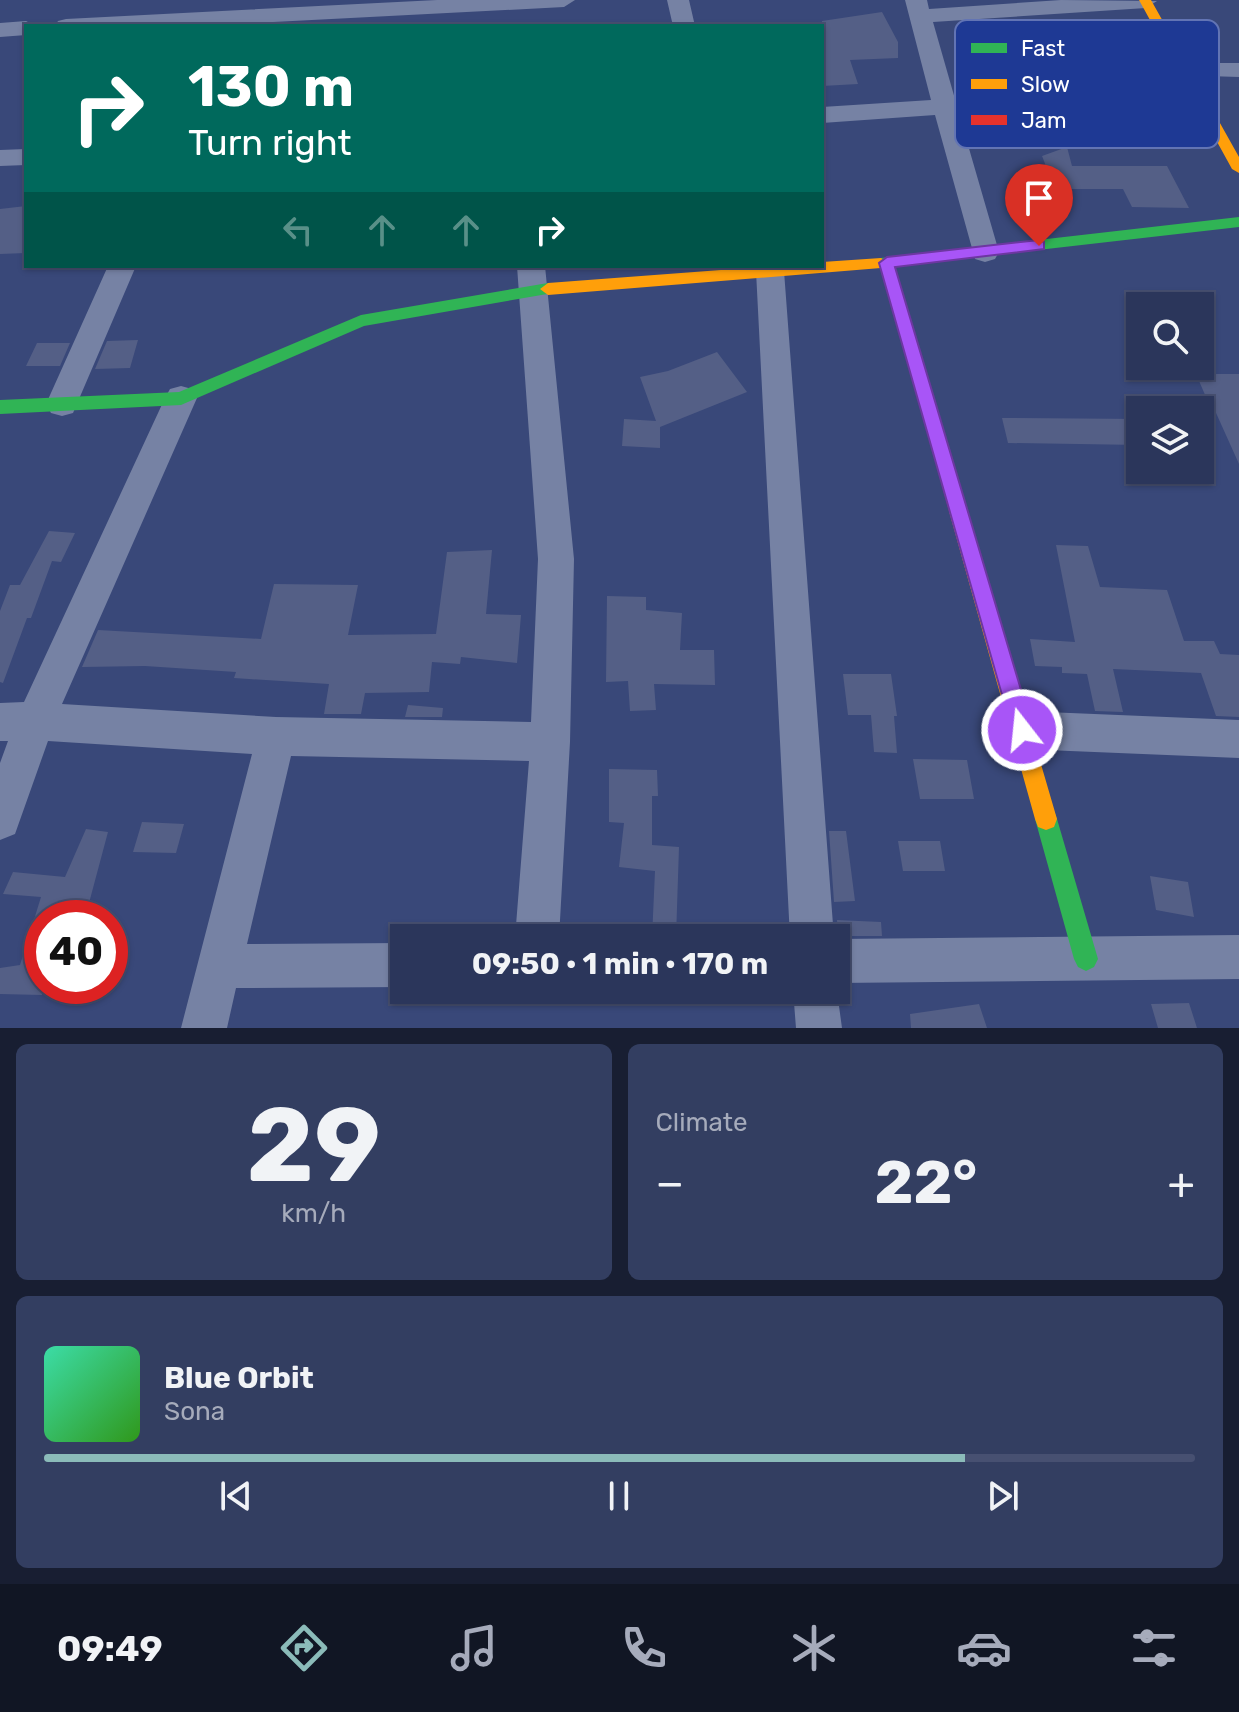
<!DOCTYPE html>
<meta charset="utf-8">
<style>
:root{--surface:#2b365b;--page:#333e61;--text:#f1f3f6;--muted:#a6abbb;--line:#475071;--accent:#8bbbb9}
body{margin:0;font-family:Rubik,sans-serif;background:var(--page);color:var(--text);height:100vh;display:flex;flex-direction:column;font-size:30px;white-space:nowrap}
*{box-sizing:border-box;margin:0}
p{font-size:26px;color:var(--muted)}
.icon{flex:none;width:44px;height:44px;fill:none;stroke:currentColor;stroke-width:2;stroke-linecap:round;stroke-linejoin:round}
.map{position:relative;height:1028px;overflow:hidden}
.details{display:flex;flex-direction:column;gap:16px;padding:16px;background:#181e32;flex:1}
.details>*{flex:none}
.top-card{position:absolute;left:24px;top:24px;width:800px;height:244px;border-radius:0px;box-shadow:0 2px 6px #0004,0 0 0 2px var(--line);background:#00695c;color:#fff;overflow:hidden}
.buttons{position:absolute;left:1126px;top:292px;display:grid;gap:16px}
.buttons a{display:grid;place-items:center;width:88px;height:88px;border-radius:0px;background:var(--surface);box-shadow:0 2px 6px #0004,0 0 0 2px var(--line);font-size:40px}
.speed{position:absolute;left:24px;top:900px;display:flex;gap:16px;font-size:40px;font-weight:700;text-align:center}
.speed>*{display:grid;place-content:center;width:104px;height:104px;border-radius:50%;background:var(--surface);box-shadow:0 2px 6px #0004,0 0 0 2px var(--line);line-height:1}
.speed .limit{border:12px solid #d22;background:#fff;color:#111}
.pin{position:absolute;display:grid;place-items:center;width:68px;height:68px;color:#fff;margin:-82px -34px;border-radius:50% 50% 50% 0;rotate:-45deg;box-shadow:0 0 8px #0007}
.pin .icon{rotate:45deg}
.me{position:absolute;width:88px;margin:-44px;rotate:344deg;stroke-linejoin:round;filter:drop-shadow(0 0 6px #0008)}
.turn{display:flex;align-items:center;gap:28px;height:168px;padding:0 32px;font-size:36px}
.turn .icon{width:104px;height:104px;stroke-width:2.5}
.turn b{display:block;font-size:56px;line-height:68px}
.lanes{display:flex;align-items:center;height:76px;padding:0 32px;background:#0003;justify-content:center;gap:40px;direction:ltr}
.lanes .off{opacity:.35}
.big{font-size:60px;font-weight:700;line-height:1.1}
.details .card{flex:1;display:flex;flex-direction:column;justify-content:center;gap:12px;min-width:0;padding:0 28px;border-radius:12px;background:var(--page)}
.details .dial{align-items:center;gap:0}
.dial b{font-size:104px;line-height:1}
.song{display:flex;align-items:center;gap:24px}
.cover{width:96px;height:96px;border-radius:12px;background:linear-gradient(135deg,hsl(160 70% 55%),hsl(110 70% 35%))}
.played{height:8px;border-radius:4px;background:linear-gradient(90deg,var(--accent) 80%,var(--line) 80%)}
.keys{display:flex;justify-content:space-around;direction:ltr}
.heat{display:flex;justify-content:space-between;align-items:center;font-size:44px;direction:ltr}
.details .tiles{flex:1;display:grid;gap:16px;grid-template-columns:1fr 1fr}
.card:last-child{grid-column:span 2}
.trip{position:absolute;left:390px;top:924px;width:460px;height:80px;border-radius:0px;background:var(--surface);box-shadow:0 2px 6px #0004,0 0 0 2px var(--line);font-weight:700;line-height:80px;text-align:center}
.tab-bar{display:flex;height:128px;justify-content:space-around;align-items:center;background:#111624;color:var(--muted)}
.tab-bar .icon{width:56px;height:56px}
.tab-bar .on{color:var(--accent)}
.tab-bar b{font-size:36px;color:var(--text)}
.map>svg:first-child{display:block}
.building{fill:#545f86}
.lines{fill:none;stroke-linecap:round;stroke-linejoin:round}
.street{fill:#7682a4;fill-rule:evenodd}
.fast{fill:#30b455;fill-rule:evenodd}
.slow{fill:#ff9f0a;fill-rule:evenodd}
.jam{fill:#e5322d;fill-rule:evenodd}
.route{fill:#a855f7;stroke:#6d37a1;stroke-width:2}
.key{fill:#1e3994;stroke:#6274b4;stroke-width:2}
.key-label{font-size:22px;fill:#fff}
</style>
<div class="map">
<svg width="1239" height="1028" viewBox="0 0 1239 1028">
<rect width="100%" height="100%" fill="#394879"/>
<path class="building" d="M882 12 898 42V58L850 60 858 84 822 86V21Z
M1067 147 1072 166H1167L1189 208 1132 207 1123 189H1055L1042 156Z
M26 206V253L0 254V209Z
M138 340 130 368 95 369 107 341Z
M37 343H70L60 366H26Z
M717 352 747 392 660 427V448L622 446 624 419 656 421 640 377 668 371Z
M1196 374H1239V464L1212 404H1209Z
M1002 418 1140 419V445L1008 443Z
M49 531 75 533 61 562 52 561 31 618H27L3 683 0 682V611L10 585H20Z
M1056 545 1088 546 1100 587 1167 590 1184 641H1214L1220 654 1239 655V717L1216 716 1201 673 1113 669 1123 712 1095 711 1087 674 1062 673V667L1035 666 1030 639 1075 642Z
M492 550 486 614 521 615 517 663 461 657 460 664 432 662 429 692 365 693 361 714H324L329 684 234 678 236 672 145 666 82 667 98 630 261 639 274 584 358 585 348 635 436 634 447 552Z
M607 596 646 597V610L682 613 680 650H714L715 685 654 684 656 710 630 711 628 681 606 682Z
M843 674H891L897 716H894L897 753 874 752 871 715H848Z
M408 705 443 708 442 717H405Z
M913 759 967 760 974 799H920Z
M609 769 657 770 658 796H652V845L679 847 676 938H652L655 871 619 867 624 823 609 822Z
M142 822 184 824 176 853 133 852Z
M86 829 108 832 85 918H42V995L0 994V968L20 965 41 897 3 894 13 872 65 877Z
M829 831H846L855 901 834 902Z
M898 841H940L945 871H903Z
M1150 876 1188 882 1194 917 1156 910Z
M837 920 881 922 882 936H838Z
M1189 1003 1197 1028H1158L1151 1004Z
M979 1004 987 1028H911L910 1014Z"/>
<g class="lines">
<path class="street" d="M437 0H575L564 7 195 26H55L58 21 66 19Z
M667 0H689L695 26H673Z
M905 0H927L929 9 1061 0 1157 1 1146 8 933 22 955 99 1194 84 1203 86 1206 91 1203 96 1194 98 959 114 999 252 995 259 985 262 975 259 935 115 822 123V107L931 100Z
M26 21 36 26H26V35L0 37V23Z
M1183 63H1239V77L1175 75 1171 70 1175 65Z
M26 149V165L0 166V150Z
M108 266H136L73 413 62 416 51 413 46 404Z
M517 266H545L574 559 570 742 559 938H515L529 761 291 756 247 944 404 943V987L236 988 227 1028H181L252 754 48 741 15 834 0 840V763L8 741H0V703L24 702 165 398 170 389 181 386 192 389 197 398 62 704 276 717 531 722 538 559Z
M759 266H781L784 271 834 938H790L756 271Z
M1022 711 1239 720V758L1022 749 1008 744 1002 730 1008 716Z
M1239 935V979L836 983V939Z
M836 984 842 1028H796L793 990H836Z"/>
<path class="fast" d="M1239 217V227L881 268 874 263 881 258Z
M548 283 553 285V293L364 326 181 405 0 414V400L179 392 361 315Z
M1046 808 1054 811 1057 819 1098 959 1094 967 1086 971 1078 967 1074 959 1035 819 1038 811Z"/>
<path class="slow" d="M1139 0H1151L1239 157V173L1232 169Z
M881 258 888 263 881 268 548 295 540 289 548 283 774 266H822V262Z
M958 503 964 506 967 511 1057 819 1054 827 1046 830 1038 827 1035 819 949 511 952 506Z"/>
<path class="jam" d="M887 258 894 263 967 511 964 516 958 519 952 516 949 511 880 263Z"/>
</g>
<path class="route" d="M1039 240 1044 242V249L895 267 1033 730 1030 737 1022 740 1015 737 1012 730 879 263 887 257Z"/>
<rect x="955" y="20" width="264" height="128" rx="12" class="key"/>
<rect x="971" y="43" width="36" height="10" fill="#30b455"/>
<rect x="971" y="79" width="36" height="10" fill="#ff9f0a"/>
<rect x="971" y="115" width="36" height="10" fill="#e5322d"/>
<g class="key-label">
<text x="1021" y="56">Fast</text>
<text x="1021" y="92">Slow</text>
<text x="1021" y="128">Jam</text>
</g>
</svg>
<div class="buttons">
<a><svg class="icon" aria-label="search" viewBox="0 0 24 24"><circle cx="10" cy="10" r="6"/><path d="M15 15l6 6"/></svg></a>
<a><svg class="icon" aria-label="layers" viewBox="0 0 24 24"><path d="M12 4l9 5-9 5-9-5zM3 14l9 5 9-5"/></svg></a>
</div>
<div class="speed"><div class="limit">40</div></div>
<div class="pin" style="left:1039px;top:246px;background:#d93025"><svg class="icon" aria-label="arrive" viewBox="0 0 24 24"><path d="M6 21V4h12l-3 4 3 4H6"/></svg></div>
<svg class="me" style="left:1022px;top:730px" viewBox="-20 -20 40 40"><circle r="17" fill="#a855f7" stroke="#fff" stroke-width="3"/><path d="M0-11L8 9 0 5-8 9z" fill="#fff"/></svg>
<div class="trip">09:50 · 1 min · 170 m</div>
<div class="top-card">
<div class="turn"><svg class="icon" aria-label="right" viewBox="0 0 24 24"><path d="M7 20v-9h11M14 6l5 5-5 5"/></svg><div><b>130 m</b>Turn right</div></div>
<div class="lanes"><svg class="icon off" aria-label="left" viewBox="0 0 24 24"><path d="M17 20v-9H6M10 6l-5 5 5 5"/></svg><svg class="icon off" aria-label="ahead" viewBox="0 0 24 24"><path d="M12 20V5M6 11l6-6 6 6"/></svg><svg class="icon off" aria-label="ahead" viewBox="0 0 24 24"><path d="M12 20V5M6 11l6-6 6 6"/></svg><svg class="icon" aria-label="right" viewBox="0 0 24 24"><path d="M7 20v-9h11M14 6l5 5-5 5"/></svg></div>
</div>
</div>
<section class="details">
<div class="tiles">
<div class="card dial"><b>29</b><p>km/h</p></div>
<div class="card"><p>Climate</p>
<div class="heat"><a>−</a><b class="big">22°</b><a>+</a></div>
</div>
<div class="card">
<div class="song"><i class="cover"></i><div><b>Blue Orbit</b><p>Sona</p></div></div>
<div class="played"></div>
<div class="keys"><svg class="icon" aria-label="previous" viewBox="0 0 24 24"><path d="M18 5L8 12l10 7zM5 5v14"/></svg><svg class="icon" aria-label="pause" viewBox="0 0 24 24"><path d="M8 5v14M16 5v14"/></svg><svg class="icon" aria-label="next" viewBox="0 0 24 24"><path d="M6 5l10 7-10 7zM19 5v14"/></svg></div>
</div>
</div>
</section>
<nav class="tab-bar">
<b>09:49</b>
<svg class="icon on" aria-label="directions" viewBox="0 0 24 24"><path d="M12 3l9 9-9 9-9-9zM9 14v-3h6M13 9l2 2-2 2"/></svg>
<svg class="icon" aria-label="music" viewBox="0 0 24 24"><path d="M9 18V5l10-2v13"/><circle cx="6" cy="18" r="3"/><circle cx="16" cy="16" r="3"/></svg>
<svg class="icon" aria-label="phone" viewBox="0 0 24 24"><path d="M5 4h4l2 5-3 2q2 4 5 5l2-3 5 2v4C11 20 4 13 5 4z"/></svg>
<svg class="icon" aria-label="climate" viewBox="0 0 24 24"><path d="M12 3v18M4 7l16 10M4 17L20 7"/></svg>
<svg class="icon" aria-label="car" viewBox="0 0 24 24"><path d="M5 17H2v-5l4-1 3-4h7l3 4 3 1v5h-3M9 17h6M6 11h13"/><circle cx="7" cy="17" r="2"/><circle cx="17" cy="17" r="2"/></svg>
<svg class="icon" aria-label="filters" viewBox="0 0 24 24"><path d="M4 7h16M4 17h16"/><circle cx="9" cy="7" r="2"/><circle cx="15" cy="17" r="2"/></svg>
</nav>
